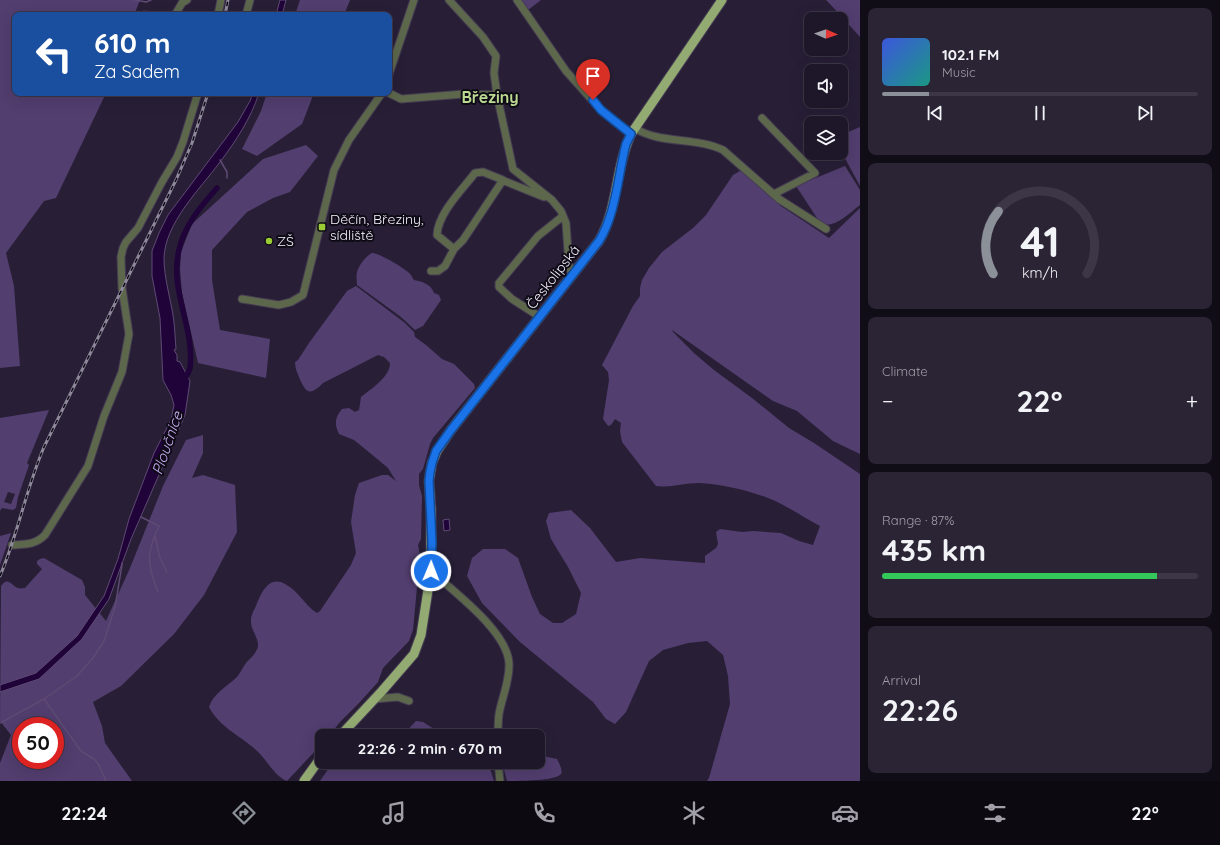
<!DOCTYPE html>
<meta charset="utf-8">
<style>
:root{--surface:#1e1729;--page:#2b2435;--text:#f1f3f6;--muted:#a19fa8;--line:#3c3646;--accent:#8c9099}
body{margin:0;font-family:Quicksand,sans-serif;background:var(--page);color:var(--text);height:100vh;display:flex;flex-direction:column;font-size:15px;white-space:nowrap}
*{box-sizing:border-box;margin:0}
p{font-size:13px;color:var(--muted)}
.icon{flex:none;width:22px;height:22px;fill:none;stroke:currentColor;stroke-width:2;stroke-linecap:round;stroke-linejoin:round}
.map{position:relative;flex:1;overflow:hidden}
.details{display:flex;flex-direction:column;gap:8px;padding:8px;background:#100d17;width:360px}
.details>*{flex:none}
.top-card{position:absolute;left:12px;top:12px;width:380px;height:84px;border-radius:8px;box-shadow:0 4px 16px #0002,0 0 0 1px var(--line);background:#1a4fa0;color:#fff;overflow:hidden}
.needle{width:26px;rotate:92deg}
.controls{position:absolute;left:804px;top:12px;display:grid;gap:8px}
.controls a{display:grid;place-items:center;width:44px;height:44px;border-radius:8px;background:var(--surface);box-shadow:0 4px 16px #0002,0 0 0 1px var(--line);font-size:20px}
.speed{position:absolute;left:12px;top:717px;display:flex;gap:8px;font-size:20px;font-weight:700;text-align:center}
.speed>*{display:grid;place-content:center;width:52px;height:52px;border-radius:50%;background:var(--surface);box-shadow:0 4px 16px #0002,0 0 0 1px var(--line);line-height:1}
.speed .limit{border:6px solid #d22;background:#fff;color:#111}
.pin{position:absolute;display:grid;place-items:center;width:34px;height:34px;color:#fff;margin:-41px -17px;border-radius:50% 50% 50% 0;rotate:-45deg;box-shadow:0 0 4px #0007}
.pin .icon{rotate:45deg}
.me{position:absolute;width:44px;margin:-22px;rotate:1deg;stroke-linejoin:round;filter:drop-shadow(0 0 3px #0008)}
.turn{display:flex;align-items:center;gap:14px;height:84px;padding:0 16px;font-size:18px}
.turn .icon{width:52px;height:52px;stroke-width:2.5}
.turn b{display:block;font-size:28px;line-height:34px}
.big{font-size:30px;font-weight:700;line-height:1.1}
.details .widget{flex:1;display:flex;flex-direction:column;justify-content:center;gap:6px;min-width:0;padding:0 14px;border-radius:8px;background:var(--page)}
.details .dial{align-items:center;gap:0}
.dial svg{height:104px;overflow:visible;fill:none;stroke:var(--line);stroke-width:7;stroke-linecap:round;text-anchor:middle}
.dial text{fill:var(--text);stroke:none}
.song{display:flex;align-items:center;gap:12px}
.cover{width:48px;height:48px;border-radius:6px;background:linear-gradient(135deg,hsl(230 70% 55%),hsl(170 70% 35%))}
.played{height:4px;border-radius:2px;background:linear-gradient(90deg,var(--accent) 15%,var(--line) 15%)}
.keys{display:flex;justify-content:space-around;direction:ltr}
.heat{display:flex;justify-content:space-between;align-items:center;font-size:22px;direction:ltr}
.charge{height:6px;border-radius:3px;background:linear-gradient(90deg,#34c759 87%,var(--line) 0)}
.trip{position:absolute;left:315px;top:729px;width:230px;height:40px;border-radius:8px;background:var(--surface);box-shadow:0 4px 16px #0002,0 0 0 1px var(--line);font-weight:700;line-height:40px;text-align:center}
.dock{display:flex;height:64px;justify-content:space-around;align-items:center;background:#0c0910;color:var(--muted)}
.dock .icon{width:28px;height:28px}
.dock .on{color:var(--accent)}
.dock b{font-size:18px;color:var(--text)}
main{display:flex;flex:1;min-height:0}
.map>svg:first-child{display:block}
.green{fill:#523e6f;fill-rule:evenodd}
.water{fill:#1f0339;stroke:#5f4a74}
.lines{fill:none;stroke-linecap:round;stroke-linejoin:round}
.stream{stroke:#5f4a74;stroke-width:1.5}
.canal{stroke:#1f0339;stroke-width:5.5}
.minor-casing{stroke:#453c53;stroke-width:9}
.major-casing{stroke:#453c53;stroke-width:11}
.minor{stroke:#5c674c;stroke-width:7}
.major{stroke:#93aa72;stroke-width:9}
.rail-casing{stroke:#90899c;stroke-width:3}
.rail{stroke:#0f0b16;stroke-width:1.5;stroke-dasharray:4.5;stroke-linecap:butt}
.route-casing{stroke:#114b97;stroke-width:10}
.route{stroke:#1a73e8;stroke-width:7}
.poi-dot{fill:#9acb34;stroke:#0f0b16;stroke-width:1.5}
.labels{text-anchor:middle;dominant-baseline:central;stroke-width:4;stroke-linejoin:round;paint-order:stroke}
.poi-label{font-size:14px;fill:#f4f0fd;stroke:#0f0b16;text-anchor:start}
.street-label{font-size:14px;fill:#f4f0fd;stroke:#0f0b16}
.water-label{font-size:15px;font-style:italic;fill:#c9aff4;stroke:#0f0b16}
.quarter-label{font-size:16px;font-weight:bold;fill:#bdda92;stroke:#0f0b16}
</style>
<main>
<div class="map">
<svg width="860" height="781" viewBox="0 0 860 781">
<rect width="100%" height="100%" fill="#281f37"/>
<path class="green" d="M0 0H140L134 15H15V93H106L56 198 44 201 6 253 14 286 20 366 0 368Z
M300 0H350L344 15H295Z
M520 0H541L528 10Z
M826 0H860V37L830 4Z
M267 93H314L302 124 257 156 242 149 261 111Z
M860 127V186L841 151V135Z
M306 145 318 156 290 192 273 198 247 212 212 250V280L220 330 270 339 266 378 198 363 182 293 180 269 181 252 192 224 263 159Z
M845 166 860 190V205C848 214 836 228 821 224L796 186Z
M740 171 743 172 781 206 829 238 860 208V454L833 441 797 411 773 401 672 330 673 332 695 354 714 370 752 398 789 428 814 443 860 474V781H707L709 778 730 704 728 676 723 655 707 641 688 643 663 650 649 661 626 712 615 724 606 719 593 702 520 642 482 603 467 576 472 558 483 549H505L518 558 532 597 540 614 553 623H562L576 614 581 593 568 567 551 539 546 521 549 513 571 510 590 528 616 562 640 558 705 563V556L716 548 718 544 716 532 720 529 742 532 753 531 781 533 799 541 813 545 820 526C803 517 786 505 768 498 747 490 721 484 699 483 684 483 670 488 656 486L622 442 620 431 621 423 615 419 611 425 608 426 603 419 609 380 608 372 602 365 633 306 640 296V288L642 280 649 268 662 252 693 228 706 215 733 175Z
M372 253C377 252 407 269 411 275 412 276 412 278 414 280 423 282 431 284 434 293L439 295 441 300 423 326 415 330 401 317 357 285C357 281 356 276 357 272 359 265 366 256 372 253Z
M356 286 405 323 414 332 415 337 426 345 442 359 454 364 474 384 475 388 433 438 430 444 423 469 419 474V485L422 496 421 539 418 545 420 555 413 630 409 641 383 668 378 682 359 703 340 722 329 736H322V745L319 749 316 750 287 781C276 777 269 764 261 755 246 738 220 729 209 707 213 694 226 687 236 678 240 674 242 668 246 663 249 659 254 656 256 651 263 641 250 632 251 620 251 615 254 610 256 606 261 593 269 575 285 584 299 591 305 606 317 613L320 611 351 565 356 553 351 522 355 495 359 483 382 475H388L396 481 388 468 370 453 354 440 339 434C334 424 335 417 342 409L349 408 355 412 359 410 361 397C371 389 390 377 390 363L384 357 378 355 323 383C310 396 306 394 299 377 297 372 295 368 295 362L298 360 309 343 347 291Z
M49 410 27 463 29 465 18 497 16 508 13 510 2 508 0 511V418ZM8 492 15 494 11 504 4 502Z
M203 435V453L192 478 203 475 235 485 237 532 204 595 174 634 121 686 93 702 102 726 105 743 132 781H0V763L11 735 0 721 1 586C8 576 11 585 18 588 20 589 23 588 25 588L42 569 37 564V561L40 559 44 558 82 580 85 587V595L106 621 130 568 163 486 186 440ZM21 726H55V760H21Z
M11 533 0 565V536Z
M416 721 423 722 445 736H402Z
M538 755 557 759C559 763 563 770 561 774 555 781 518 781 507 781L502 762H538Z
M333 762H488L494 781H320Z"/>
<path class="water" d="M280 0H286L282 15H276Z
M253 93H259C251 118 236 141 220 162 200 189 165 223 164 258 164 277 170 297 173 315 175 327 175 338 176 349L174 350 177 355V361L180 362 190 381 185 415 131 539 109 599 82 639 39 679 0 692V685L36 673 77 636 104 596 118 559 129 519 154 453 171 420 174 405 171 395 163 380 160 318 152 276V251L159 233 168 215 238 122 250 101Z
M449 519 450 530 444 531 443 520Z"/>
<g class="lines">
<path class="stream" d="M135 0 146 2 151 0
M220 160 227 172V178
M141 517 159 526C146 553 147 564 158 592
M155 536 160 558 167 572
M44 699 81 751 94 759 99 765 106 781
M0 723 44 699 77 676 93 658 104 641 115 607 122 565V563"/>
<path class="canal" d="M184 382C185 377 189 373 190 368 195 328 169 290 179 250 184 226 201 206 217 188"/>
<defs>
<path id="minor" d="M449 0 483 37 496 56 494 73 497 95 513 169 552 200 561 211 566 223 569 265 572 275
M517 0 566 71 601 110 631 134
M144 15H147
M175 15 182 3 187 0
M218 15 221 0
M246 15 250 0
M389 74 414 0
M389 93 401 99 464 94 497 95
M762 118 815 173 774 194
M635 128C658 144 696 137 723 150L779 199 826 229
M483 172 503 180 463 240 454 249 437 235C438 213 462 190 475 173Z
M502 180 544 197
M431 271H438L445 266 454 249
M242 299 279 305 291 302 303 295 334 170 349 140 382 93
M540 317 512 299 499 287V283L538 236 563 216
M12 545C26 544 35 545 45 535L88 466 104 416 122 372 129 334 122 288 121 257 123 248 126 242 138 228 162 182 177 157 183 142 198 93
M431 571C455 593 507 631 509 663 510 681 502 697 499 714 498 722 498 729 498 736
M374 699 398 697 409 701
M498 762 500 781"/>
<path id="major" d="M340 736 382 691 414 654 421 635 431 571V510L429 481 432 463 437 451 451 430 599 241C618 209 615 168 631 134L722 0
M304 781 322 756"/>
</defs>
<use href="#minor" class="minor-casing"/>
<use href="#major" class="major-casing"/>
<use href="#minor" class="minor"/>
<use href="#major" class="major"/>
<defs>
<path id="rail" d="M225 15 228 0
M0 576C18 534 26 489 44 447L176 180 192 143 208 93"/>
</defs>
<use href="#rail" class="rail-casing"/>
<use href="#rail" class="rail"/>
</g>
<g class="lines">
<defs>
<path id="route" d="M431 571 432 542 429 481 430 472 432 463 436 451 451 430 599 241C616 214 618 175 626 144L631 134 601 110 593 100"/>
</defs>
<use href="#route" class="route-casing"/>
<use href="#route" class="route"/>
</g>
<g class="poi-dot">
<rect x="318" y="223" width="8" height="8" rx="2"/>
<circle cx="269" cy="241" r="4"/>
</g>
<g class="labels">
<g class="poi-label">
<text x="330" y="219">Děčín, Březiny,<tspan x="330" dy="16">sídliště</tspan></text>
<text x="277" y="241">ZŠ</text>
</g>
<g class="street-label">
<text transform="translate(553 277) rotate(-52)">Českolipská</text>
</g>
<g class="water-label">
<text transform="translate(167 443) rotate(-71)">Ploučnice</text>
</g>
<g class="quarter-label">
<text x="490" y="97">Březiny</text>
</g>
</g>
</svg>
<div class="controls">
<a><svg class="needle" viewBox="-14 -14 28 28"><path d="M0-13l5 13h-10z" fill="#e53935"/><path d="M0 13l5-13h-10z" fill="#a19fa8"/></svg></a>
<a><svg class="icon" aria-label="sound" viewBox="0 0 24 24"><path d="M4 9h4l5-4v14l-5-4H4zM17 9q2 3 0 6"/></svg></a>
<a><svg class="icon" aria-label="layers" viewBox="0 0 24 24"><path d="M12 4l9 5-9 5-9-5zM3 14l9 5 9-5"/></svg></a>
</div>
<div class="speed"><div class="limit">50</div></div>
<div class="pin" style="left:593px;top:100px;background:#d93025"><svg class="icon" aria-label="arrive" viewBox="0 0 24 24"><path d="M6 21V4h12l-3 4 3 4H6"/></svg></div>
<svg class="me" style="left:431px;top:571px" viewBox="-20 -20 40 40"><circle r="17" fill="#1a73e8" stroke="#fff" stroke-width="3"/><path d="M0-11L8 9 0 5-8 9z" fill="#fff"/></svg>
<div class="trip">22:26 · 2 min · 670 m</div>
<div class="top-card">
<div class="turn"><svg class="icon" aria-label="left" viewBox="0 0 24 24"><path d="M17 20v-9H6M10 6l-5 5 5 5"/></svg><div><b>610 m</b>Za Sadem</div></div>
</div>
</div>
<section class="details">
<div class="widget">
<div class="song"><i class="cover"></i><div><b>102.1 FM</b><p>Music</p></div></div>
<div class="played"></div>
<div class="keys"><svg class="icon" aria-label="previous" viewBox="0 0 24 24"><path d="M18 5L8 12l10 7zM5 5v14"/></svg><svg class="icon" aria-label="pause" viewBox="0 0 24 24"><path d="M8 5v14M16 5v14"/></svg><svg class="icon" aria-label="next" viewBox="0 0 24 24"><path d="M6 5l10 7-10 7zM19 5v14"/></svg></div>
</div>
<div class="widget dial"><svg viewBox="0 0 100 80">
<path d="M14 69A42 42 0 1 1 86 69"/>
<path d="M14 69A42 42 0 0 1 18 21" stroke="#8c9099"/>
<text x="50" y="56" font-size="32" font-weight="700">41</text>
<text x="50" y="72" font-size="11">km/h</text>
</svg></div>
<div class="widget"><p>Climate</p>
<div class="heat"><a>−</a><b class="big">22°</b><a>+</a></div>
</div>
<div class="widget"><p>Range · 87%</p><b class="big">435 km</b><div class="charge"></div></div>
<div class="widget"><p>Arrival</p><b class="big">22:26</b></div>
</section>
</main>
<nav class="dock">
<b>22:24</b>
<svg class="icon on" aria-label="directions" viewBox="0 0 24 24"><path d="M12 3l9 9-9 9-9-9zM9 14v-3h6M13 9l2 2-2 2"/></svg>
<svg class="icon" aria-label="music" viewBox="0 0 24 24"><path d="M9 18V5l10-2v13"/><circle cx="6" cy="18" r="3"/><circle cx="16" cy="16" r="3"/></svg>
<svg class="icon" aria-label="phone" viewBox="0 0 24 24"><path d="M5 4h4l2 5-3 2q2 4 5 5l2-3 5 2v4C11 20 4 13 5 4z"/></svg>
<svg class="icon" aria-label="climate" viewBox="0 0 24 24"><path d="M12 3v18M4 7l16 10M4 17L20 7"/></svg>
<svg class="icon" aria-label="car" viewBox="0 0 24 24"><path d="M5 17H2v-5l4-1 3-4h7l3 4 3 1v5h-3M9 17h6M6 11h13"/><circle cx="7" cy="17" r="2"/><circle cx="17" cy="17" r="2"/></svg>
<svg class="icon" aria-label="filters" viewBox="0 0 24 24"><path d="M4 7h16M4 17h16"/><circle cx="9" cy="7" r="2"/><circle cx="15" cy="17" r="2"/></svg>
<b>22°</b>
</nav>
